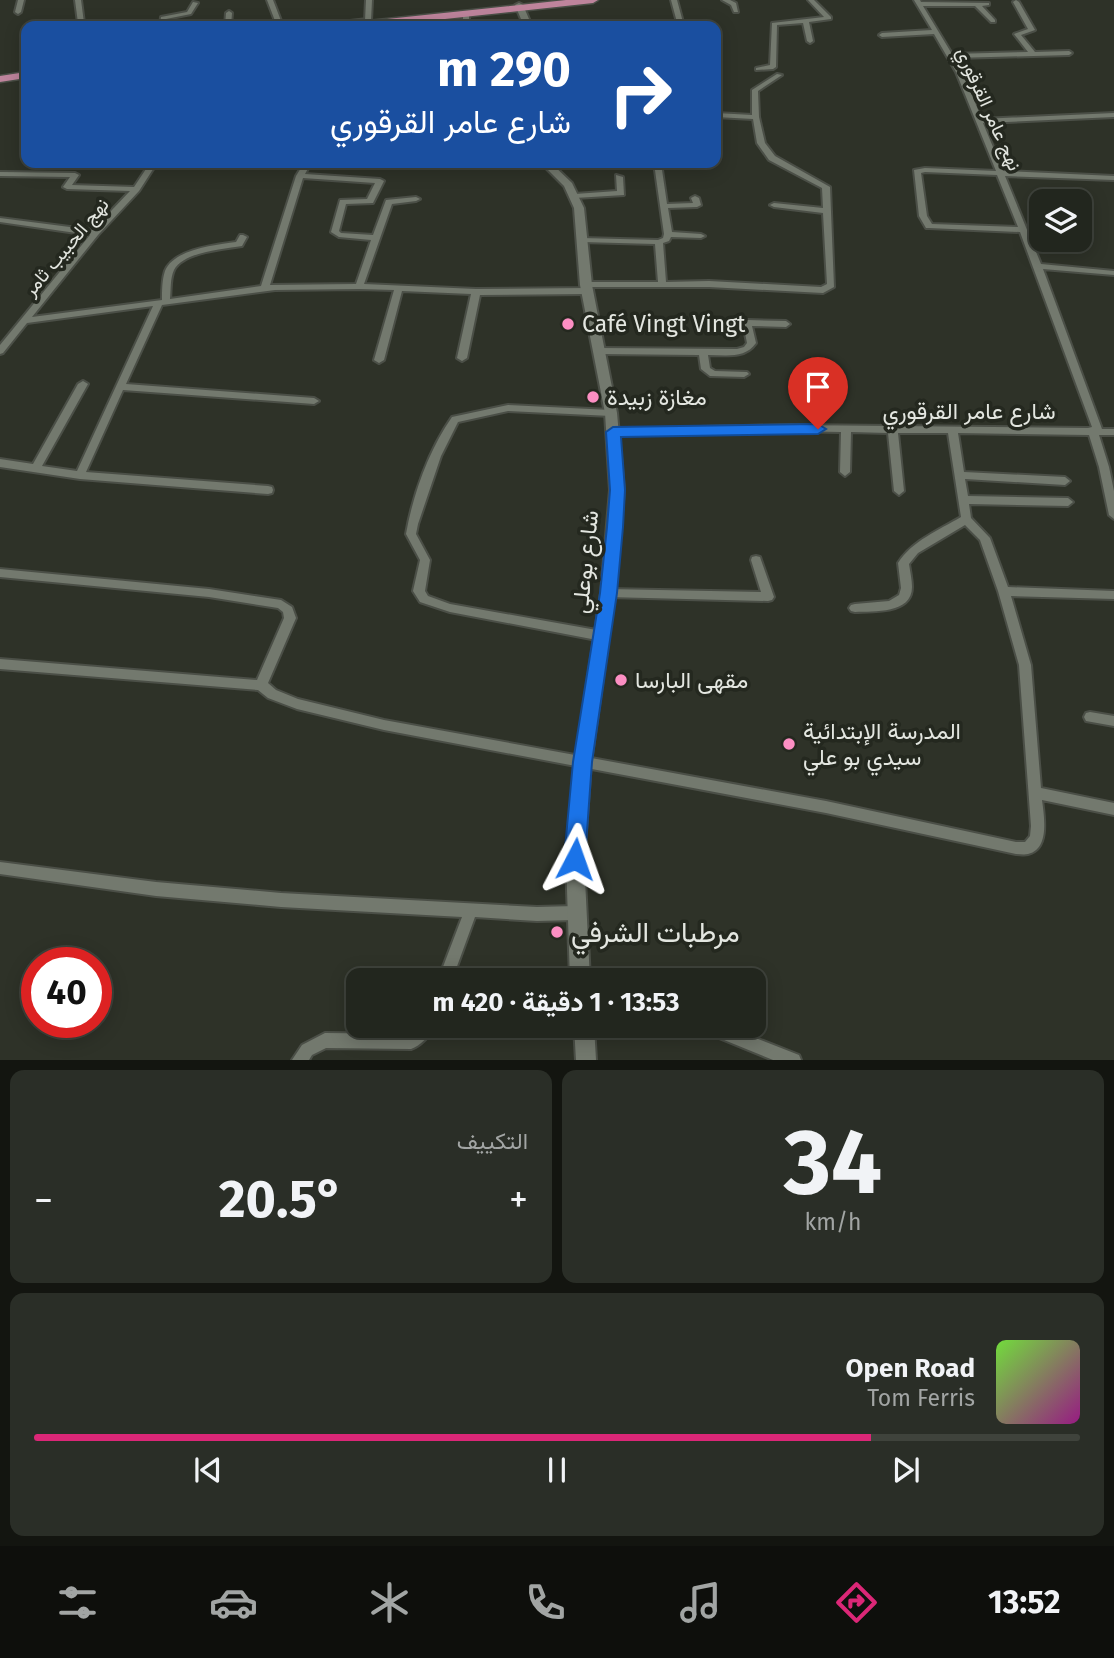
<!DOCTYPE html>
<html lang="ar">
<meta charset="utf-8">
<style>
:root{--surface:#22261e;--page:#2a2e27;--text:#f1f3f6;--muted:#a2a5a4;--line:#3f433c;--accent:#db2777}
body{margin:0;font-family:"Fira Sans",Vazirmatn,sans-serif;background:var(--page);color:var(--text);direction:rtl;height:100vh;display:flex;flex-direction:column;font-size:26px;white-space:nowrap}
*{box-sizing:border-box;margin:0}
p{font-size:23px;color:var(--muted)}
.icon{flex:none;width:38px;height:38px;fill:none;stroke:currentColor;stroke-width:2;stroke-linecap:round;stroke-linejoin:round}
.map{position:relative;height:1060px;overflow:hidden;direction:ltr}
.panel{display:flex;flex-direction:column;gap:10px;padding:10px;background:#131510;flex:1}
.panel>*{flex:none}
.top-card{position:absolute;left:21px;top:21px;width:700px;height:147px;border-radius:14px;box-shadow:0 4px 18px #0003,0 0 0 2px var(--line);direction:rtl;background:#1a4fa0;color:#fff;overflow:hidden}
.tools{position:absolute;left:1029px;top:189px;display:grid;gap:14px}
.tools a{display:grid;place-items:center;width:63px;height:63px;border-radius:14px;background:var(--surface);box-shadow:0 4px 18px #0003,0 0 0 2px var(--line);font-size:35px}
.speed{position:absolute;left:21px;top:947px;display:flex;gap:14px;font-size:35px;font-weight:700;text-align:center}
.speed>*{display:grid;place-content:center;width:91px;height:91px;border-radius:50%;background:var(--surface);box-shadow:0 4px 18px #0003,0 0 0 2px var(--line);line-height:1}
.speed .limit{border:10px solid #d22;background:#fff;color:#111}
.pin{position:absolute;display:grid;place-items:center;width:60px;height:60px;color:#fff;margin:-72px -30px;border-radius:50% 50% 50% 0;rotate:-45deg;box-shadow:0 0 7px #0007}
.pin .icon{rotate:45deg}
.me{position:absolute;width:77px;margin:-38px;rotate:4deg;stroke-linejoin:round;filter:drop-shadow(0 0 5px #0008)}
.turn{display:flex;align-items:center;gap:24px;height:147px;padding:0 35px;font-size:32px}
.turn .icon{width:91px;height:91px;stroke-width:2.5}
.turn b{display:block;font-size:49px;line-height:60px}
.big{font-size:52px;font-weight:700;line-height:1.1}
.panel .widget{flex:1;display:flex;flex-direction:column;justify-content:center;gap:10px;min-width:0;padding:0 24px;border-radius:14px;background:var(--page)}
.panel .dial{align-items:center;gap:0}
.dial b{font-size:91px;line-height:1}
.song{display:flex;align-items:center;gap:21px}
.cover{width:84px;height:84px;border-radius:10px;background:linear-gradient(135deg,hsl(100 70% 55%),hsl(310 70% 35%))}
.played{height:7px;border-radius:4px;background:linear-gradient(90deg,var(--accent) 80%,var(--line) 80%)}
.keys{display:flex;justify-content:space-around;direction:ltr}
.heat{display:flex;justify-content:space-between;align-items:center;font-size:38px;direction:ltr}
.panel .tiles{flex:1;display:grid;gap:10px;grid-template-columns:1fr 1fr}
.widget:last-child{grid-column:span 2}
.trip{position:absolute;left:346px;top:968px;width:420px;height:70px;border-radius:14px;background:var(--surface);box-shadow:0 4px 18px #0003,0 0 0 2px var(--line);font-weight:700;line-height:70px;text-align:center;direction:rtl}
.tab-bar{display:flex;height:112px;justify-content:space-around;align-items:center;background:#0e0f0c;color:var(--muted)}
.tab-bar .icon{width:49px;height:49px}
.tab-bar .selected{color:var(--accent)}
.tab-bar b{font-size:32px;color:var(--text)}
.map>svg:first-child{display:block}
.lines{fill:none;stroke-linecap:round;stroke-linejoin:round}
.minor-casing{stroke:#4b4f47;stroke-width:4}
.tertiary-casing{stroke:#4b4f47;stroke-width:4}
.primary-casing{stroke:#4b4f47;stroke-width:3}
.minor{fill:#73796e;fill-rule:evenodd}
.tertiary{fill:#73796e;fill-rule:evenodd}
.primary{fill:#be849c;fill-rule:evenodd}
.route{fill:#1a73e8;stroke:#114b97;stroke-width:2}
.poi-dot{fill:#fc8fc3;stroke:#24281f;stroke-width:2.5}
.labels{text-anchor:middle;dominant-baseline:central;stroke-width:7;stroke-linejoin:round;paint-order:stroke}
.far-street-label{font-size:19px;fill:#e3e6e0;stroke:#24281f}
.poi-label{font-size:23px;fill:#e3e6e0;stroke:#24281f;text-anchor:start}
.street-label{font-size:23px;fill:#e3e6e0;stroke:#24281f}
.near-poi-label{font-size:28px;fill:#e3e6e0;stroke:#24281f;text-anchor:start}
</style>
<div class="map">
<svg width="1114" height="1060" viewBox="0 0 1114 1060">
<rect width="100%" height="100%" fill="#2e3228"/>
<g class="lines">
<defs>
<path id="minor" d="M18 0H24L21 12 18 14 15 12Z
M75 0H81L84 23 87 26H81L78 23Z
M267 0H273L283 26H277Z
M366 0H372L371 21 368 23 365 21Z
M671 0H677L684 26H678Z
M722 0H730L736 3 738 12H734L731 5Z
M808 0H814L831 17V19L809 22 813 41 810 43 807 41 803 23 777 25 776 67 773 69 756 70V68L770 65 772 23 824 17Z
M914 0H920L921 2 989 3V5L982 6 995 20V22H991L975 6H923L952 54 1028 52 1014 34 1028 29 1013 2 1016 0 1019 2 1035 30 1021 35 1035 52 1069 51 1072 53 1069 55 954 58 962 72 982 119 1114 113V117L983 123 1003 171 1114 176V180L1005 176 1041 264 1114 271V275L1043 269 1102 429H1114V435H1099L1109 467 1114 491V519L1109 515 1099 467 1089 435 958 433 964 472 1065 477 1070 481 1065 485 965 479 968 496 1068 498 1073 502 1068 506 969 504 971 518 990 538 1008 587 1114 591V599L1011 596 1031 665 1041 788 1114 803V815L1042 800C1044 816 1050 849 1028 854 1024 855 1020 854 1016 854L826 813 384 730 297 709 268 698 258 690 0 669V659L257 680 284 618 283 612 278 608 209 597 0 577V569L209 589 281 600 292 607 296 618 268 683 276 690 298 699 384 720 826 801 1016 842H1025L1030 836 1031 826 1019 665 998 591 980 540 965 525 918 553 909 564C910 571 912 580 912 587 912 614 874 611 855 612L851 611 849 608 851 605 855 604 889 601 899 595 901 588 898 563C912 541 939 530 961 517L948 433H898L904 491 899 495 894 491 888 433 851 432 850 472 845 476 840 472 841 432 791 431 613 435 608 432 613 429 791 425 1088 428 1092 427 1020 232 929 228H926L919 216 914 170 925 168 996 171 956 72 934 34 882 37 879 35 882 33 932 30ZM925 172 997 175 1018 227 932 224 927 216 921 173Z
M193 2 198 3 191 14 166 19V26H160L161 17 187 12Z
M229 11 232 13 231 26H225L226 13Z
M466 12 469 14V26H463V14Z
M777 74 782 75 758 91 759 117 765 143 775 156 830 187 834 287 823 293 709 287H583L582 285 586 282H658L655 244 582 242 578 240 582 238 658 240 663 238 664 234 654 163H661L667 204 693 203 691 198 695 196 699 198 701 205 697 207 668 208 672 232 701 234 705 236 701 238 671 237 669 241 663 243 666 282 709 281 821 287 827 284 823 213 774 207 770 205 774 203 823 208 822 188 769 160 757 143 753 119 716 117V113L752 115V90Z
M150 163H157L139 191 98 235 32 317 162 300C162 291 162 280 165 271 174 249 215 245 236 242L240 235H243L247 237 242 246C223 249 183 252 174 270 170 278 171 290 170 299L261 286 296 176 304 163H311L305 174 380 179 384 181 373 203 346 204 339 231 341 233 373 235 386 200 416 197 420 199 416 201 392 204 364 284 476 289 587 288 591 291 587 294 480 295 467 358 462 361 457 358 471 294 402 291 384 360 379 363 374 360 394 290 359 289 275 290 162 305 126 384 314 398 319 401 314 404 123 390 86 472 268 486 272 487 273 490 272 493 268 494 80 479 0 467V459L33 464 78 384 83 381 88 384 42 466 77 471 153 306 27 323 3 353 0 354V345L90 235 0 222V218L93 230 130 191 67 189 63 187 70 177 0 176V172L75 173 79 175 72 185 134 187ZM303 178 375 183 367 199 340 200 331 232 339 237 371 240 356 284 270 285Z
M616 175 623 177 624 195 575 198 571 196 575 194 617 191Z
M747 320 786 321 790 324 786 327 752 326 756 343C745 359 726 355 708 355L710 368 715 371 747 372 749 374 744 377 710 376 701 369 699 355 599 354 595 351 599 348 737 349 744 347 747 343 743 323Z
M508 405 611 410 616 413 611 416 508 411 458 422 441 456 418 524 416 534 430 560 425 591 428 596 450 604 602 631 606 633 608 636 606 639 602 641 450 612 420 602 413 591 420 560 406 534C413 494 429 450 452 417Z
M756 556 760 557 761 560 774 597 772 600 768 601 608 597 604 596 602 593 604 590 608 589 761 592 751 560 752 557Z
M1090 712 1114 716V726L1086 721 1084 717 1086 713Z
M0 862 156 882 281 893 537 907 575 906 580 908 582 913 580 918 575 920 537 921 475 917 452 980H438L462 917 281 907 156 896 0 874Z
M417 1026H434C431 1035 420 1046 411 1049L326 1048 312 1055 309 1060H292L302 1045 325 1033 408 1034Z
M700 1026H725L799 1055 801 1060H773L702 1031Z"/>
<path id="tertiary" d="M519 3 523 5 532 26H524L515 5Z
M541 163H551L572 183 584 208 592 285 617 413 624 490 615 593 591 762 584 859 590 980H570L566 859 575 762 601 593 610 490 605 413 580 285 574 208 564 186Z
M574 1026H594L596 1060H576Z"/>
<path id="primary" d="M566 0H598L593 3 380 26H323L328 23 363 19 368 21Z
M26 72V78L0 82V76Z"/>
</defs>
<use href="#minor" class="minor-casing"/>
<use href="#tertiary" class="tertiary-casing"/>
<use href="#primary" class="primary-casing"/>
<use href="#minor" class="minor"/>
<use href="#tertiary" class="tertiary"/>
<use href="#primary" class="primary"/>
</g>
<path class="route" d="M818 424 826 429 818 434 621 437 625 490 623 527 617 593 592 762 585 859 582 866 575 869 567 866 564 859 573 762 600 593 607 527 610 490 606 432 613 427Z"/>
<g class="poi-dot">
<circle cx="568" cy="324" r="7"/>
<circle cx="593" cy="397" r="7"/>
<circle cx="621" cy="680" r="7"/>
<circle cx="789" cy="744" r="7"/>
<circle cx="557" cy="932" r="7"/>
</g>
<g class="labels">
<g class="far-street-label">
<text transform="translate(989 109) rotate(66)">نهج عامر القرقوري</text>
<text transform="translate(66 247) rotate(-50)">نهج الحبيب ثامر</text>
</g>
<g class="poi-label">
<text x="582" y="324">Café Vingt Vingt</text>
<text x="607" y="397">مغازة زبيدة</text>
<text x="635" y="680">مقهى البارسا</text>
<text x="803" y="731">المدرسة الإبتدائية<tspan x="803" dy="26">سيدي بو علي</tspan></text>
</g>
<g class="street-label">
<text x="969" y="411">شارع عامر القرقوري</text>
<text transform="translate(585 562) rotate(-84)">شارع بوعلي</text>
</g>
<g class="near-poi-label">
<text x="571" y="932">مرطبات الشرفي</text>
</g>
</g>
</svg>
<div class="tools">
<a><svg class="icon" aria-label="layers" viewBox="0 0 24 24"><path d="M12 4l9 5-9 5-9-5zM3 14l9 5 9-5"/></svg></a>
</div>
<div class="speed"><div class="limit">40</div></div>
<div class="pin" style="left:818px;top:429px;background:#d93025"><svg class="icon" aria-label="arrive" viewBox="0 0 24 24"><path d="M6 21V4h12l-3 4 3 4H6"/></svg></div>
<svg class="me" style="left:575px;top:859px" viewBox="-20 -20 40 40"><path d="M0-17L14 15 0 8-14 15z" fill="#1a73e8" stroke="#fff" stroke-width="4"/></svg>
<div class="trip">13:53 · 1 دقيقة · 420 m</div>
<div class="top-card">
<div class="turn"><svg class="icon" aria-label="right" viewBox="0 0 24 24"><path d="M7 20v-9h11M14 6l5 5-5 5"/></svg><div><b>290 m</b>شارع عامر القرقوري</div></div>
</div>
</div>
<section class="panel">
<div class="tiles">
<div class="widget dial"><b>34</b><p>km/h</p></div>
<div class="widget"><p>التكييف</p>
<div class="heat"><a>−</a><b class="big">20.5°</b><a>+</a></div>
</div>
<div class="widget">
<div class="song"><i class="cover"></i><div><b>Open Road</b><p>Tom Ferris</p></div></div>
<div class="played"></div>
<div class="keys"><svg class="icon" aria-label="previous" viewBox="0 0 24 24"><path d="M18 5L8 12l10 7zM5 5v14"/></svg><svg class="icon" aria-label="pause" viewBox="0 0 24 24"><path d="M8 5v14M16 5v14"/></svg><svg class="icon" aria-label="next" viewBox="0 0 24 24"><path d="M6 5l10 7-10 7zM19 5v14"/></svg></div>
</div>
</div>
</section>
<nav class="tab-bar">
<b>13:52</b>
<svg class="icon selected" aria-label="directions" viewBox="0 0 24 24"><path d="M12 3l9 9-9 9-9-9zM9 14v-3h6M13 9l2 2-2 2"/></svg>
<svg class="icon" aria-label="music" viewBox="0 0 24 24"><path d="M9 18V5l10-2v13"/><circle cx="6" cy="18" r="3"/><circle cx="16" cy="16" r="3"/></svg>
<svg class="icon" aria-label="phone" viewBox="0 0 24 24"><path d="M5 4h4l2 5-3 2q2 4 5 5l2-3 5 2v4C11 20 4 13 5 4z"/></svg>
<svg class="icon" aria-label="climate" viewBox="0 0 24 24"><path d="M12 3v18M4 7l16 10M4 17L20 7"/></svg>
<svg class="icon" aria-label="car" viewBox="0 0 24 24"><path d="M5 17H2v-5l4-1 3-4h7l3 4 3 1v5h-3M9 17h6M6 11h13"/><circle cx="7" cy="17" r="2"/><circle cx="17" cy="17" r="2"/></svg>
<svg class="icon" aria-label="filters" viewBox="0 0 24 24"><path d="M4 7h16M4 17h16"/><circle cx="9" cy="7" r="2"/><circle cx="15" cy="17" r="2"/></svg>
</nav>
